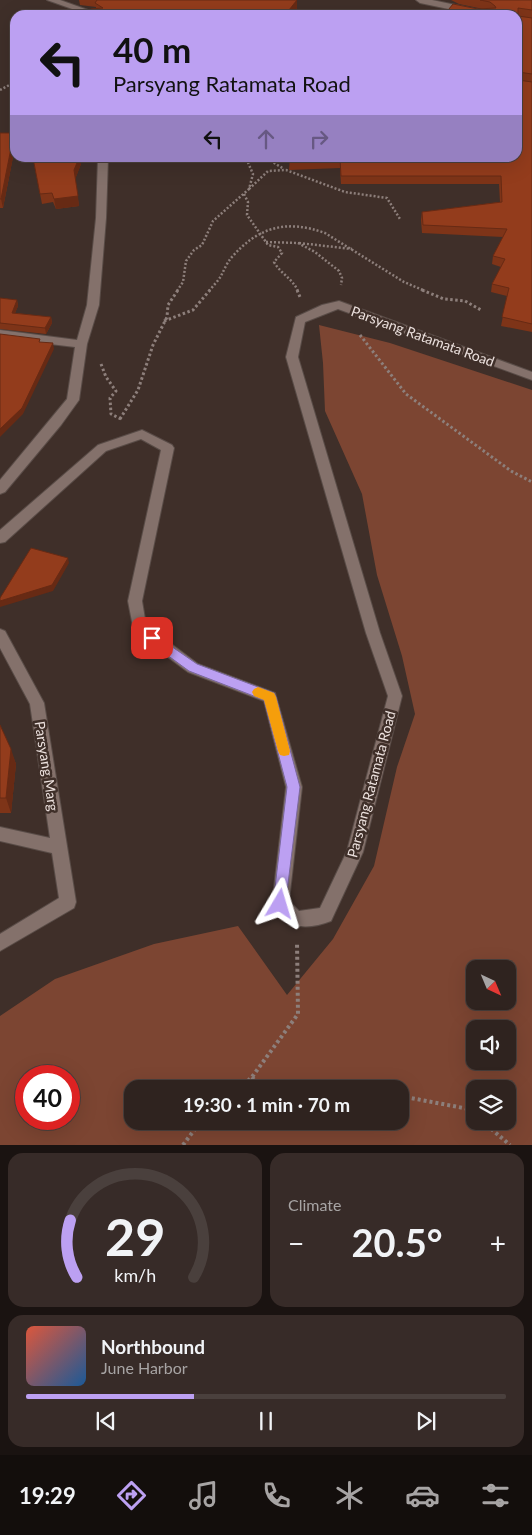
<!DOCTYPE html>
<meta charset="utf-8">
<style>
:root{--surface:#2f231f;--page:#372b28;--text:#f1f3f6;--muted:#a7a4a4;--line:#4a403d;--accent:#bca0f2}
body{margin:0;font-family:Lato,sans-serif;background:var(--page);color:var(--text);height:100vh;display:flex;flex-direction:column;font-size:19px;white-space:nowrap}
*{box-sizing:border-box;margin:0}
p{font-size:16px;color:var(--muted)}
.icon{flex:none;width:28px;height:28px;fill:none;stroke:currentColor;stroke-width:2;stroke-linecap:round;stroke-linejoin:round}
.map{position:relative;height:1145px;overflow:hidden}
.sheet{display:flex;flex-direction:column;gap:8px;padding:8px;background:#1a1311;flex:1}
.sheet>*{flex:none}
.top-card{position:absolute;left:10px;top:10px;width:512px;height:152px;border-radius:15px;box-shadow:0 5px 20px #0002,0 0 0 1px var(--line);background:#bca0f2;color:#111;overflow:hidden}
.needle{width:32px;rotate:136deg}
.buttons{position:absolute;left:466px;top:960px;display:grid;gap:10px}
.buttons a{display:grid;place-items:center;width:50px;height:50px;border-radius:10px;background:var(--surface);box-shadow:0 5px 20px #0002,0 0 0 1px var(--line);font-size:25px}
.speed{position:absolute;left:15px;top:1065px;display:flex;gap:10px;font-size:25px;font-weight:700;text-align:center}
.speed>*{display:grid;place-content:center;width:65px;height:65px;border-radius:50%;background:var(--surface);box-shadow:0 5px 20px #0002,0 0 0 1px var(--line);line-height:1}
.speed .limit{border:8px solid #d22;background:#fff;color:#111}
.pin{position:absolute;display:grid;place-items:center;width:42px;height:42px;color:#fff;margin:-21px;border-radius:10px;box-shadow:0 2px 8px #0006}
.me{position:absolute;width:55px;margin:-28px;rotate:7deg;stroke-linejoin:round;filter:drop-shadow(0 0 4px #0008)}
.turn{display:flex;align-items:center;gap:18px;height:105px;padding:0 20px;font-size:22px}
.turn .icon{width:65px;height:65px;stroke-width:2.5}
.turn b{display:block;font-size:35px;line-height:42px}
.lanes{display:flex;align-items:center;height:48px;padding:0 20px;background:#0003;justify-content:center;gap:25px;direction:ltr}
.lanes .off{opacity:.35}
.big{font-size:38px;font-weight:700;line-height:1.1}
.sheet .widget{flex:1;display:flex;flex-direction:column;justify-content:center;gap:8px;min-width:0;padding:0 18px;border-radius:15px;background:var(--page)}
.sheet .dial{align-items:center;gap:0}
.dial svg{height:130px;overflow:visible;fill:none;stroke:var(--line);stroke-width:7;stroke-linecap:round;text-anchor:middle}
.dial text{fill:var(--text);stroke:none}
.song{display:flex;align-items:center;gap:15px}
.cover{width:60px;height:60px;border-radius:8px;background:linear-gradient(135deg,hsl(10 70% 55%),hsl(210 70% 35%))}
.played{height:5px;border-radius:2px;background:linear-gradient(90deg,var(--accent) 35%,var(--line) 35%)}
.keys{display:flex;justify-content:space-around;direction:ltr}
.heat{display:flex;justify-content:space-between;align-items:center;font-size:28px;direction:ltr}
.sheet .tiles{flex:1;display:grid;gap:8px;grid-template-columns:1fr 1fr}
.widget:last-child{grid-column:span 2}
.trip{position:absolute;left:124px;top:1080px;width:285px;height:50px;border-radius:15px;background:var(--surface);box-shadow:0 5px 20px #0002,0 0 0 1px var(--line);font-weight:700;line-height:50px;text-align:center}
.dock{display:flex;height:80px;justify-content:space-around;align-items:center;background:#130e0c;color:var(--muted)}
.dock .icon{width:35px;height:35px}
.dock .on{color:var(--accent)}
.dock b{font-size:22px;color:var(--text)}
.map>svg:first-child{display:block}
.green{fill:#7c4532;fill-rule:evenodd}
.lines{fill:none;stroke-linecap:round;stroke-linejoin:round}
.minor-casing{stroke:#594c47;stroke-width:2}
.tertiary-casing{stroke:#594c47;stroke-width:2}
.path-far2{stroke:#8d7f7b;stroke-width:2.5;stroke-dasharray:2 2;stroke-linecap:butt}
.path-far1{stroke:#8d7f7b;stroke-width:3;stroke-dasharray:2.5 2.5;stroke-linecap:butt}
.path{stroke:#8d7f7b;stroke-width:4;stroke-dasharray:3 3;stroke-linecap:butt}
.minor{fill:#84716b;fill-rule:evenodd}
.tertiary{fill:#84716b;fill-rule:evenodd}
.wall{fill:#7e3418}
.shaded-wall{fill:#672a14}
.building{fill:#933c1c;stroke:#672a14}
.route{fill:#bca0f2;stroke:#7a689d}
.slow{fill:#f59e0b}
.labels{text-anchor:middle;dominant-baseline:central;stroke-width:5;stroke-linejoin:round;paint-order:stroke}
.street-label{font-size:14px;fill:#ede2df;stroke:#3f2f29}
</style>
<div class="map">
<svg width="532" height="1145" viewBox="0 0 532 1145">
<rect width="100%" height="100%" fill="#3f2f29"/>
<path class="green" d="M319 325 390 343 532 390V1145H0V1016L55 979 154 944 238 926 287 995 333 939 374 866 397 767 415 714 402 656 377 575 362 494 325 411 323 363ZM475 969H508V1001H475ZM475 1029H508V1061H475ZM26 1076H69V1119H26ZM132 1089H400V1121H132ZM475 1089H508V1121H475Z"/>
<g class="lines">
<defs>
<path id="minor" d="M47 0H60L102 15H89Z
M416 0H432L489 12 493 15H477L420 3Z
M98 158H108L106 218 99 305 87 344 79 400 61 425 5 492 0 494V480L67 399 75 347 0 338V330L77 340 87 305 96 218Z
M0 629 5 631 44 703 76 902 74 908 0 951V934L59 898 52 853 0 841V827L50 838 30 704 0 648Z"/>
<path id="tertiary" d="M339 301 532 372V380L338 309 305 322 298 357 380 633 402 696 363 852 331 921C308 930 283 930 272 904L286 787 264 701 188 672 134 632 128 601 161 450 141 439 106 451 5 542 0 543V530L98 445 142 430 172 445 174 448 142 601 146 625 198 664 275 693 302 787 289 901 299 911 320 908 347 851 388 696 366 633 286 357 296 317 322 305Z"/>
</defs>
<use href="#minor" class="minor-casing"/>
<use href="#tertiary" class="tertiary-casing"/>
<path class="path-far2" d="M0 90 15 82
M259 158H266L284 169
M249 189 268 171 286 170 345 192 387 198 400 219
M244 194 248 202 247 215 268 245 278 247 282 253 274 262C280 273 292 278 298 291
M266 242 298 243 315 252 339 271 342 278 341 285
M299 243 352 249
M177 291 183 282 186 261 194 250 202 245 213 221 249 189 253 174 246 158
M209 291C213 286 218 281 221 276 224 270 227 263 231 258 258 227 286 219 325 233L404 282 425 291"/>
<path class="path-far1" d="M297 290 300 297
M422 290 444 299 465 301 481 310
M164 321 193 310 210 290
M360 335 406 394 511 471 532 482
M101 364 106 377 116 391 110 398 111 414 121 419
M120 419 138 390 153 345 167 317 168 305 178 290"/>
<path class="path" d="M252 1077 262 1089
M239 1089 252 1077 298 1014 297 942
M400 1096 469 1109 475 1114
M482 1121 510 1145
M183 1145 201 1121"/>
<use href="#minor" class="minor"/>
<use href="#tertiary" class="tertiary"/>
</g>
<path class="wall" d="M79 0H292L297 8 291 15H87L96 9V7L80 5Z
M451 0H532V332L501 326 507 296 491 292 492 284 501 267 492 264 493 256 503 237 422 233 421 220 422 212 500 202 499 184H341L340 168 289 170 290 158H518L478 9H483L459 4Z
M0 133 15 136V147L3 208H0Z
M33 158 81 164 75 179 79 206 56 209 53 202 42 204Z
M0 298 17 300 18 306 15 313 51 317 52 323 46 334 0 329Z
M0 725 16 764 11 813H0Z"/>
<path class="shaded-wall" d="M297 0V8L291 15H285Z
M14 133 15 147 3 208 1 199Z
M79 158H80L81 164 75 180 74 170Z
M78 196 79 206 56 209 54 199Z
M17 300 18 306 13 318 12 313Z
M51 317 52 323 46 334 45 328Z
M53 343 54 349 23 414 0 437V429Z
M68 558 69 563 53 591 0 607V601Z
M11 749 16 764 11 813 6 798Z"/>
<path class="building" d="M97 0H297L285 15H87L91 9 103 8 95 3Z
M480 0H532V10L518 8V16L532 18V74L518 72V80L532 82V324L502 317 509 288 492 284 505 259 493 256 507 229 423 225 422 212 502 202 501 176H341L340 159 289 161 290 158H518V15H444L453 4 478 9 496 8 495 6 490 2Z
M0 133H14L1 199H0Z
M33 158H79L74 170 78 196 54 199 52 193 40 194Z
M0 298 17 300 12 313 51 317 45 328 0 323Z
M0 334 40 339 39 342 53 343 22 408 0 429Z
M31 548 68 558 52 585 0 601V598Z
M0 725 11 749 6 798H0Z"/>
<path class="route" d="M152 633 197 664 274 693 276 697 300 787 285 908 280 910 275 908 273 904 287 787 264 700 189 671 148 641 146 638 148 634Z"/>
<path class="slow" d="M258 687 274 693 276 697 290 751 289 755 284 756 280 755 278 751 264 700 254 696 252 692 254 689Z"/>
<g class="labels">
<g class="street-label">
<text transform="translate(423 336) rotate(20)">Parsyang Ratamata Road</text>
<text transform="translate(47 766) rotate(81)">Parsyang Marg</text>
<text transform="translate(371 784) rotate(-75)">Parsyang Ratamata Road</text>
</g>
</g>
</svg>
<div class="buttons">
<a><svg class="needle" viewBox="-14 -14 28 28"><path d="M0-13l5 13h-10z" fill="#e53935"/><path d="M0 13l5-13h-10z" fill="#a7a4a4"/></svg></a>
<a><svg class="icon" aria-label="sound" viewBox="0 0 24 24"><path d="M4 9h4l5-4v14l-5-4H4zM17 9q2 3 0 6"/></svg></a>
<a><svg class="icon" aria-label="layers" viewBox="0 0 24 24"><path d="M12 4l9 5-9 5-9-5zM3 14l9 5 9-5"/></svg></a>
</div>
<div class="speed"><div class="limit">40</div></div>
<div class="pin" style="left:152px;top:638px;background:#d93025"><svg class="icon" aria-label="arrive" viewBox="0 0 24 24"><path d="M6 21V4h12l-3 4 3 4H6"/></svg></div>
<svg class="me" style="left:280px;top:904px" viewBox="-20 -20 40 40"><path d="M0-17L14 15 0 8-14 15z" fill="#bca0f2" stroke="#fff" stroke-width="4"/></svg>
<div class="trip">19:30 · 1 min · 70 m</div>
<div class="top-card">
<div class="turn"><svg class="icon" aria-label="left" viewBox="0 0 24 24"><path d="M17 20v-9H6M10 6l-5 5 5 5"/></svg><div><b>40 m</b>Parsyang Ratamata Road</div></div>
<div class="lanes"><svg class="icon" aria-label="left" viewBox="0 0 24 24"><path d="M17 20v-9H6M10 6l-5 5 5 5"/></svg><svg class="icon off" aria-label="ahead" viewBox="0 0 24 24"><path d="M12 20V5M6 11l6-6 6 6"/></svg><svg class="icon off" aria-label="right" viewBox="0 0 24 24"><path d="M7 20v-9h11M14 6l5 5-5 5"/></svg></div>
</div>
</div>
<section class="sheet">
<div class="tiles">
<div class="widget dial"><svg viewBox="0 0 100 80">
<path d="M14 69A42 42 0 1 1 86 69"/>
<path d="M14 69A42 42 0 0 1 10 34" stroke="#bca0f2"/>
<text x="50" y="56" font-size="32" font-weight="700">29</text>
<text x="50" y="72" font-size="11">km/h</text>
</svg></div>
<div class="widget"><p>Climate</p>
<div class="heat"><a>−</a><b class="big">20.5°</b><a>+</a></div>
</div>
<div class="widget">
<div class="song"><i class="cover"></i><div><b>Northbound</b><p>June Harbor</p></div></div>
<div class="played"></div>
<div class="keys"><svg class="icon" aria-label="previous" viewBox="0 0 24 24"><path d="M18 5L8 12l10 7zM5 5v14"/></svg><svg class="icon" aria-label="pause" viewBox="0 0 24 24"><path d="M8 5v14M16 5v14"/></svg><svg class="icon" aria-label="next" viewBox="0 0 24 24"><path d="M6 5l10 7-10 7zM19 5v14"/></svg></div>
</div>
</div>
</section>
<nav class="dock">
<b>19:29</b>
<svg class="icon on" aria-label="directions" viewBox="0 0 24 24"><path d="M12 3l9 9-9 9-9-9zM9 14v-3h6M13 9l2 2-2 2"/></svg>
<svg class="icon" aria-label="music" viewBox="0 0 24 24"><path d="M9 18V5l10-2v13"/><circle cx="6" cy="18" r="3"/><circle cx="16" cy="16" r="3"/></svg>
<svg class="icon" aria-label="phone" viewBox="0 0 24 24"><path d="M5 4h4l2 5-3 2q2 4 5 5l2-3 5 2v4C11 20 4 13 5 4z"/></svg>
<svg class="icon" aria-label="climate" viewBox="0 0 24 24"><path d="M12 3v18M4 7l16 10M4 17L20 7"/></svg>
<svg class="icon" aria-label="car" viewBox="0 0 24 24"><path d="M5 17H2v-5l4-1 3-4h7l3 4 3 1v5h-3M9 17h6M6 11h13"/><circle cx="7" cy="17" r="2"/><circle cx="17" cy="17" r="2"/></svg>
<svg class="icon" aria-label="filters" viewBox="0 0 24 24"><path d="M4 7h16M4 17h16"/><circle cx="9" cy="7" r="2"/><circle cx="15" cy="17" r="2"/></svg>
</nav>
